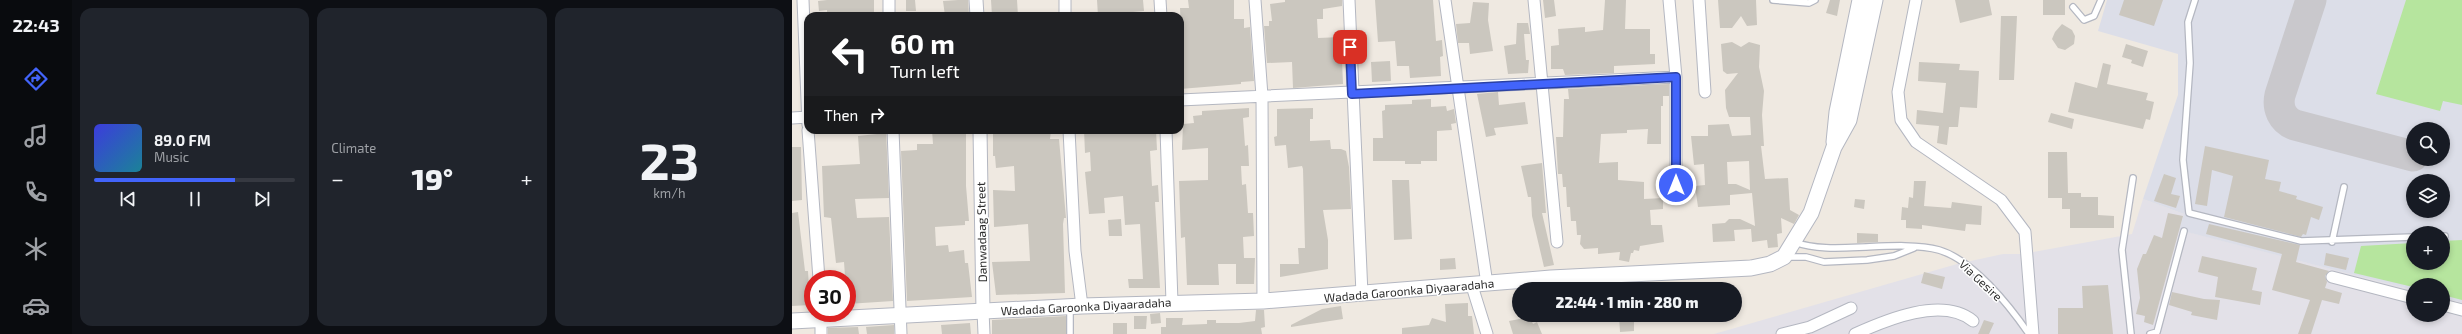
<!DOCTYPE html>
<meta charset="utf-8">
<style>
:root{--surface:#171b24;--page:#20242c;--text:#f1f3f6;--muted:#9ea1a6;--line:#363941;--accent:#4264fb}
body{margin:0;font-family:"Exo 2",sans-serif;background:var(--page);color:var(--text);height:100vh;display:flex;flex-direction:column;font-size:15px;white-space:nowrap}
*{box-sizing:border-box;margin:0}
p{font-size:13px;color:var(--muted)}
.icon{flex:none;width:22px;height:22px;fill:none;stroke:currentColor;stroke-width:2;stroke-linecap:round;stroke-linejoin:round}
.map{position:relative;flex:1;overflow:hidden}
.drawer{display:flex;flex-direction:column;gap:8px;padding:8px;background:#0d0f14;width:720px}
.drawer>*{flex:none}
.hud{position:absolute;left:12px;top:12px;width:380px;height:122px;border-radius:12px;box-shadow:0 2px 6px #0003;background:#202124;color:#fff;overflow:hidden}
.tools{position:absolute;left:1614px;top:122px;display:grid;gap:8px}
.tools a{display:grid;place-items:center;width:44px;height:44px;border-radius:50%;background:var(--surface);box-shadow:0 2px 6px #0003;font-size:20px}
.speed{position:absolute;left:12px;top:270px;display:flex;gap:8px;font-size:20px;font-weight:700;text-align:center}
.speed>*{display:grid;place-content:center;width:52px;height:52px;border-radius:50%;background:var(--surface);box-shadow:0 2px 6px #0003;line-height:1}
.speed .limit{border:6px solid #d22;background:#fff;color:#111}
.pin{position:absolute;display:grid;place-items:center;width:34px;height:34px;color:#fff;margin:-17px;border-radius:8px;box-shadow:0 2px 6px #0006}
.me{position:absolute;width:44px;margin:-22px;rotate:0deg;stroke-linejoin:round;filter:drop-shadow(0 0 3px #0008)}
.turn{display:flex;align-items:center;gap:14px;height:84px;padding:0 20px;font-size:18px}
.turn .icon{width:52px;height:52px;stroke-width:2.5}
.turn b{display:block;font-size:28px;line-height:34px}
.then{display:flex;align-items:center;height:38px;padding:0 20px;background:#0003;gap:8px;font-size:15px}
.big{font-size:30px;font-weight:800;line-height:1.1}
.drawer .tile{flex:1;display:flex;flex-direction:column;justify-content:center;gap:6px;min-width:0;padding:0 14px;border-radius:12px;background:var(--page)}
.drawer .dial{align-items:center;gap:0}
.dial b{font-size:52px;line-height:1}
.song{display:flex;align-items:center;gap:12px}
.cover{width:48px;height:48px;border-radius:6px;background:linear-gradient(135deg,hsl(240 70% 55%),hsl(190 70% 35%))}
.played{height:4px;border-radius:2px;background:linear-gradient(90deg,var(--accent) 70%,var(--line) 70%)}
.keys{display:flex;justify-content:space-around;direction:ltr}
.heat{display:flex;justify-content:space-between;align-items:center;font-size:22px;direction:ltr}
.drawer .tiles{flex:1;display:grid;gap:8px;grid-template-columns:repeat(3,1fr)}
.trip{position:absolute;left:720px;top:282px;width:230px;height:40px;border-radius:20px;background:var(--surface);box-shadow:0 2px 6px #0003;font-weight:800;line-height:40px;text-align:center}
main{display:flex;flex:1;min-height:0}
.tabs{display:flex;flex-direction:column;width:72px;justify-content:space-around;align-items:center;background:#090b0e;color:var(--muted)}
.tabs .icon{width:28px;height:28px}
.tabs .selected{color:var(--accent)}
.tabs b{font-size:18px;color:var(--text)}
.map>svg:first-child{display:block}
.industrial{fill:#e3e1e8}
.airport{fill:#dcdee8;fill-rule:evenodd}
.green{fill:#b6e59e}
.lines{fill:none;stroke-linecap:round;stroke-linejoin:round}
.taxiway{stroke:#c9c8cc;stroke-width:31}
.building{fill:#cbc7bf;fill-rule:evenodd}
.service-casing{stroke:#b4b7c1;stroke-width:8}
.minor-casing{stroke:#b4b7c1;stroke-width:13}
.tertiary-casing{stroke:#b4b7c1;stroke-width:15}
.secondary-casing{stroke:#b4b7c1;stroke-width:17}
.service{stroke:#fff;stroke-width:5.5}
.minor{stroke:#fff;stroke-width:11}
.tertiary{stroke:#fff;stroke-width:13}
.secondary{stroke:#fff;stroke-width:15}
.route-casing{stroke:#2b41a3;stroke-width:10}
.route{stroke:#4264fb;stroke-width:7}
.labels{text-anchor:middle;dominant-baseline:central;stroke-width:3;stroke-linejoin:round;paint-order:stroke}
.street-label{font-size:12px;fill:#2e2e2e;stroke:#fff}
</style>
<main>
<nav class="tabs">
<b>22:43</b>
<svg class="icon selected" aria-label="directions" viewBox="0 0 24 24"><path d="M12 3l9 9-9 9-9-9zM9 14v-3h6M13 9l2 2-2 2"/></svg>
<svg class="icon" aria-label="music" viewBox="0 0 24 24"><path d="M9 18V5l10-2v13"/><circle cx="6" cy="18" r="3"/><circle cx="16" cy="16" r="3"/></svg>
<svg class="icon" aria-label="phone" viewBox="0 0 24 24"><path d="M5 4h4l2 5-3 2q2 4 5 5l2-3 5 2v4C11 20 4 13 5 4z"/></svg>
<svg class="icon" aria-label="climate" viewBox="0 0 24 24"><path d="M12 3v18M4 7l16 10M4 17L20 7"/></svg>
<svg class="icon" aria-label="car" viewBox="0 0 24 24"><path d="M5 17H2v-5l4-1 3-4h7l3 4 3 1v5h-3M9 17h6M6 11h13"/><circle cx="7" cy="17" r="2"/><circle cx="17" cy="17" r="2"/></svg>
</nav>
<section class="drawer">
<div class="tiles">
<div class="tile">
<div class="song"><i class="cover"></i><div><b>89.0 FM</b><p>Music</p></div></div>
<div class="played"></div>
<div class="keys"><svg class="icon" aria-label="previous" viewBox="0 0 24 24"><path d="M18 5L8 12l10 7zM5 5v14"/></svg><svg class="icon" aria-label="pause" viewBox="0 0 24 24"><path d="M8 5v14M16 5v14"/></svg><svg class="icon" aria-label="next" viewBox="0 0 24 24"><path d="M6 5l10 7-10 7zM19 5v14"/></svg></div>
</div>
<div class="tile"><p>Climate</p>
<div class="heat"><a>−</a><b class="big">19°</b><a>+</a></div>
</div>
<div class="tile dial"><b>23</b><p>km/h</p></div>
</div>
</section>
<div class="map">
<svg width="1670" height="334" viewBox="0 0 1670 334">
<rect width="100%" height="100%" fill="#efe9e1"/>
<path class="industrial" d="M1351 199 1392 214 1388 230 1621 290V315H1651V298L1670 303V334H922L1165 264 1211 254H1231L1340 234Z"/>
<path class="airport" d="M1315 0H1670V303L1651 298V285H1621V290L1387 230 1392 214 1351 199 1386 95V54L1306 31ZM1621 129H1651V159H1621ZM1621 181H1651V211H1621ZM1621 233H1651V263H1621Z"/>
<path class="green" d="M1614 0H1670V105L1651 101 1648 111 1584 94Z
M1670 240V300L1651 295V285H1621V287L1562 273 1569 246 1621 243V263H1651V241Z"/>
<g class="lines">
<path class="taxiway" d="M1519 0 1488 95C1485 108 1490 120 1503 125L1621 156"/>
</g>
<path class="building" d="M35 0H82V15L35 16V10L27 11 26 1Z
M114 0H123L124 11H114Z
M166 0H176L177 15 153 16 151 1Z
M199 0H225L226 16H200Z
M305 0H351L352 11 341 12 342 16H306Z
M396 0H442V19H452V28L458 27 462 81 449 82V84L388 89V73H391L388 8H397Z
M493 0H550V6L531 9V19H525L526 38 549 37 551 84 501 88 500 62 475 63 472 26H477V21H480L478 4 493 2Z
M583 0H641L644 41 650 40 651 56 648 57 649 76 618 78 617 66H605L603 41 586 42Z
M751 0H762L764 16 753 18Z
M813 0H834L833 29H858V54H863V64L822 66V73L773 75 771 69H759V46L767 45 766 29 793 27V32L811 30Z
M926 0H964L965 25 955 26 949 16 940 28H928Z
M1038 0H1048L1045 16 1034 13Z
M1163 0H1197L1200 15 1168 23Z
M1251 0H1273V15H1251Z
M1332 0H1371L1362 26 1327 15Z
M681 2 697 3 696 20 701 51 678 54 677 43H666L664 24 678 23Z
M1209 16H1225L1222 80H1207Z
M725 23H736L738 34H732L734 60H737L736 73 716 74 712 46 724 44Z
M1270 24 1280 30 1283 36 1282 44 1273 50 1266 48 1260 39 1263 32Z
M940 42 949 47 957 42 968 45 967 67 972 91 970 115 972 146H969L973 179 996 178 998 210 1007 215 1002 224 989 218 990 233 985 234 986 247 976 248 975 240 960 242 959 229 942 230 943 241 921 242 920 224 933 223 937 219H948L963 226 960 193 938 195V205L906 207 903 186 913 185 912 164 902 165 899 136H916V125L937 124 940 136 959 135 958 117H937L934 108 933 90 946 73 935 74 931 71 929 44ZM957 161 958 190 944 184H936L935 162Z
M1334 44 1356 51 1351 67 1339 63 1340 60 1330 57Z
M598 61 599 81 580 82 579 62Z
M1127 62 1168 64 1167 70 1187 71 1185 108 1168 107 1166 127H1157L1155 145 1145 143 1147 126 1124 124 1125 110 1151 113 1154 83 1126 81Z
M1311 63 1319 65 1315 84 1356 93 1354 100 1362 102 1358 120 1354 119 1351 129 1276 112 1283 82 1305 88Z
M877 84V96H871V106H869V144H855L856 129 835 130V133L809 134 807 163 826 162V180L852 182V199L871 198V209L858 210 859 225H870L872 242 848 246 847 251 842 250 841 253H839L837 262 827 260 828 252 806 254V248L792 249 788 244 789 235H785L784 221H779L778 207H775L774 187H771L770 174H766L764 137H771L772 99H777L776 89Z
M706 92 707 105 733 102 736 124 702 128 704 135 694 137 685 94Z
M639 99V107L654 106 655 111 662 109 664 123 659 124 660 130 645 131V161H629V164H613V161H581V138H591L590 111 593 110V105L620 104V100Z
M457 108V117L451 118 453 146 456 145 457 166H449L450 185 454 184 456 213H461L462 236 451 237 452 258H463L462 284H444V264H426L427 285H395L393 237 389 238 387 181 416 180V148L390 150 391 124 402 123 401 116 410 115V111Z
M521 108V119H518V141L538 140 539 149H549L554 151 557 167 559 209 531 210 536 240V269L488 277V264H507L506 248H513L511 169 510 166 496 168 494 145 483 146 482 137 485 136V109Z
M1259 113 1282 119 1280 129 1256 122Z
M85 130H94L97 198 63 199 65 218 97 217 101 301 55 304 52 262 44 263 39 218 32 217 30 166 68 164 66 136 85 134Z
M140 130H174V186L177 221H173V225L143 227 144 246 156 245 157 252 172 250 173 263H176L180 297 115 301 109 151 125 150V144H141Z
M201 130H259L258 139H267L274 218H272L271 224 273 293 204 295 200 262 238 261 236 224 202 227 201 190 223 191 222 166 204 168 203 156H201Z
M292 130H364L365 150 358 151 360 186 366 185 367 202H363L368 288H337L336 279H351L348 224 333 225 331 196 312 198 313 213 297 214 293 172 299 171 298 152 293 153Z
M1413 146 1477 160 1473 179 1489 182 1487 191 1505 196 1504 199 1531 207 1527 220 1519 217 1514 235 1511 234 1509 237 1432 217 1441 176 1420 170 1415 206 1403 204Z
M0 147H9L10 200 0 201Z
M1256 152H1275L1276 193H1289V197H1306V215L1322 216V228H1278V209H1270V198H1256Z
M750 163 754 213H750L762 265 752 267 740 216 739 197H736L729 166Z
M1372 174 1384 178 1379 194 1388 196 1384 208 1362 201Z
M600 180H617L620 239 602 240Z
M1122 181H1134L1132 206 1159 208 1160 202 1190 206 1189 225 1174 224 1173 231 1130 225V229L1114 228V220H1109L1110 207 1116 208 1117 197 1121 198Z
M1063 199 1073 200 1072 209 1062 207Z
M6 212 13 271H16L18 305 0 306V213Z
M1376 213 1391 216 1361 325 1352 322 1353 316 1344 314 1348 298 1345 269 1351 254H1354L1362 235 1370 238Z
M329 219 330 236H317L316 220Z
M1417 224 1508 245 1504 262 1537 271 1533 276 1535 282 1533 288 1550 293 1547 304 1530 300 1519 334H1506L1518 300 1480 290 1490 254 1414 234Z
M1065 233 1086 234V242L1065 243Z
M1534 253 1557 258 1554 270 1532 265Z
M1410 256 1465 268 1460 290 1470 292 1468 305 1423 297 1426 277 1406 272Z
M663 258 664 269 648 270V259Z
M1132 272 1153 277 1150 289 1129 283Z
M1316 285 1321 334H1266V308H1291L1290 286Z
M1380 292 1412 299 1428 300 1425 320 1399 315 1400 312 1377 305Z
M676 303V316H680L682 334H610V328L637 325 640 318 654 322 653 304Z
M549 306 551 319 499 327V325L530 309Z
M464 310H472L473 327 469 328 470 334H369V327H374V318H391L390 325 415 324V320H424V323H447L463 321Z
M368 313 369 323 359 324 358 314Z
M827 315H842V331L828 332Z
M274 316V334H200V320Z
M342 316H355L354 329H342Z
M738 317 741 324 745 322 750 334H721L717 321Z
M1192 320 1202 323 1197 334H1186Z
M178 323 179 334H150L149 325Z
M321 323H335V334H321Z
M102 325V334H75L74 327Z
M66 327 67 334H36V328Z"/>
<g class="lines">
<defs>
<path id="service" d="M981 0 1017 3 1023 0
M1403 0 1396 22 1398 63 1391 160 1397 213 1509 241 1621 237
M1281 7 1292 20 1302 16 1309 0
M1651 236H1653
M1002 242C1025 250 1049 248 1074 247 1095 246 1127 244 1147 250 1181 260 1217 305 1237 334
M1540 242 1552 187
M993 257H1014L1032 262 1075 260 1102 256 1122 248
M278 308V334
M1339 334 1330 250 1341 178
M1358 334 1365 332 1392 231"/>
<path id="minor" d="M11 0 16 125
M97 0V16
M273 0V16
M368 0 369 16
M463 0 470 96 471 301
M557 0 570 294
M653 0 695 284
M742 0 765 242
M877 0 884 77V185
M907 0 913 92
M1124 0 1106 92 1109 120 1124 142 1209 200 1233 232 1241 334
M388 100 884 77
M0 118 16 117
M16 130 27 279
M101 130 109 334
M277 130 283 251 290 306
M374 130 380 302
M1540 277 1621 298
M680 286 695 334
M1651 305 1670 310
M191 311 192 334
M29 314V334
M990 334 1018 327 1059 308
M1063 334C1094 320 1150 296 1181 321"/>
<path id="tertiary" d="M184 0 185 16
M188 130 191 311"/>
<path id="secondary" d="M1042 142 1045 112 1068 0
M0 321 290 306 471 301 759 278 959 268 978 264 992 257 1019 213 1042 147 1057 120 1083 0"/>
</defs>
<use href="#service" class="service-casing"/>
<use href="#minor" class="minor-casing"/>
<use href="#tertiary" class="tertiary-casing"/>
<use href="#secondary" class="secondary-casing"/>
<use href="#service" class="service"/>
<use href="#minor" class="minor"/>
<use href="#tertiary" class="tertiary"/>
<use href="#secondary" class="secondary"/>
</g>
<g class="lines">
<defs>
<path id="route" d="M558 47 560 94 884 77V185"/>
</defs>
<use href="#route" class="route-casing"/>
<use href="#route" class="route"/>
</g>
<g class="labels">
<g class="street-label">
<text transform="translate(189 232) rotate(-91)">Danwadaag Street</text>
<text transform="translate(1189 280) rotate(43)">Via Gesire</text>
<text transform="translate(617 290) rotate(-5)">Wadada Garoonka Diyaaradaha</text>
<text transform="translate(294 306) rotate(-3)">Wadada Garoonka Diyaaradaha</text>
</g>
</g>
</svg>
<div class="tools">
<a><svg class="icon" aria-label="search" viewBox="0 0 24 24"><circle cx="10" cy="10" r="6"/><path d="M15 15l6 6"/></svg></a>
<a><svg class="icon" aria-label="layers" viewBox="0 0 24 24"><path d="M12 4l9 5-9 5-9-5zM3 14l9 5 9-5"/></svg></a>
<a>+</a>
<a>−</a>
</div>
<div class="speed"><div class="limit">30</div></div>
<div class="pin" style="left:558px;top:47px;background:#d93025"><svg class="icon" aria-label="arrive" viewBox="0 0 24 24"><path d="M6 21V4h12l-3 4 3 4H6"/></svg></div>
<svg class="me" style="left:884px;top:185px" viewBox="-20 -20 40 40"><circle r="17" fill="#4264fb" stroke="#fff" stroke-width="3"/><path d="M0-11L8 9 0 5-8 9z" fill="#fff"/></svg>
<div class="trip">22:44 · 1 min · 280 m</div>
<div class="hud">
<div class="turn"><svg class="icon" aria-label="left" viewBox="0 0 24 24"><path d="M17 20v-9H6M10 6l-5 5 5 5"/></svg><div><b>60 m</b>Turn left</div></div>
<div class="then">Then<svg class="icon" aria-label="right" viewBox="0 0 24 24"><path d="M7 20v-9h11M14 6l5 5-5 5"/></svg></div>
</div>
</div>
</main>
